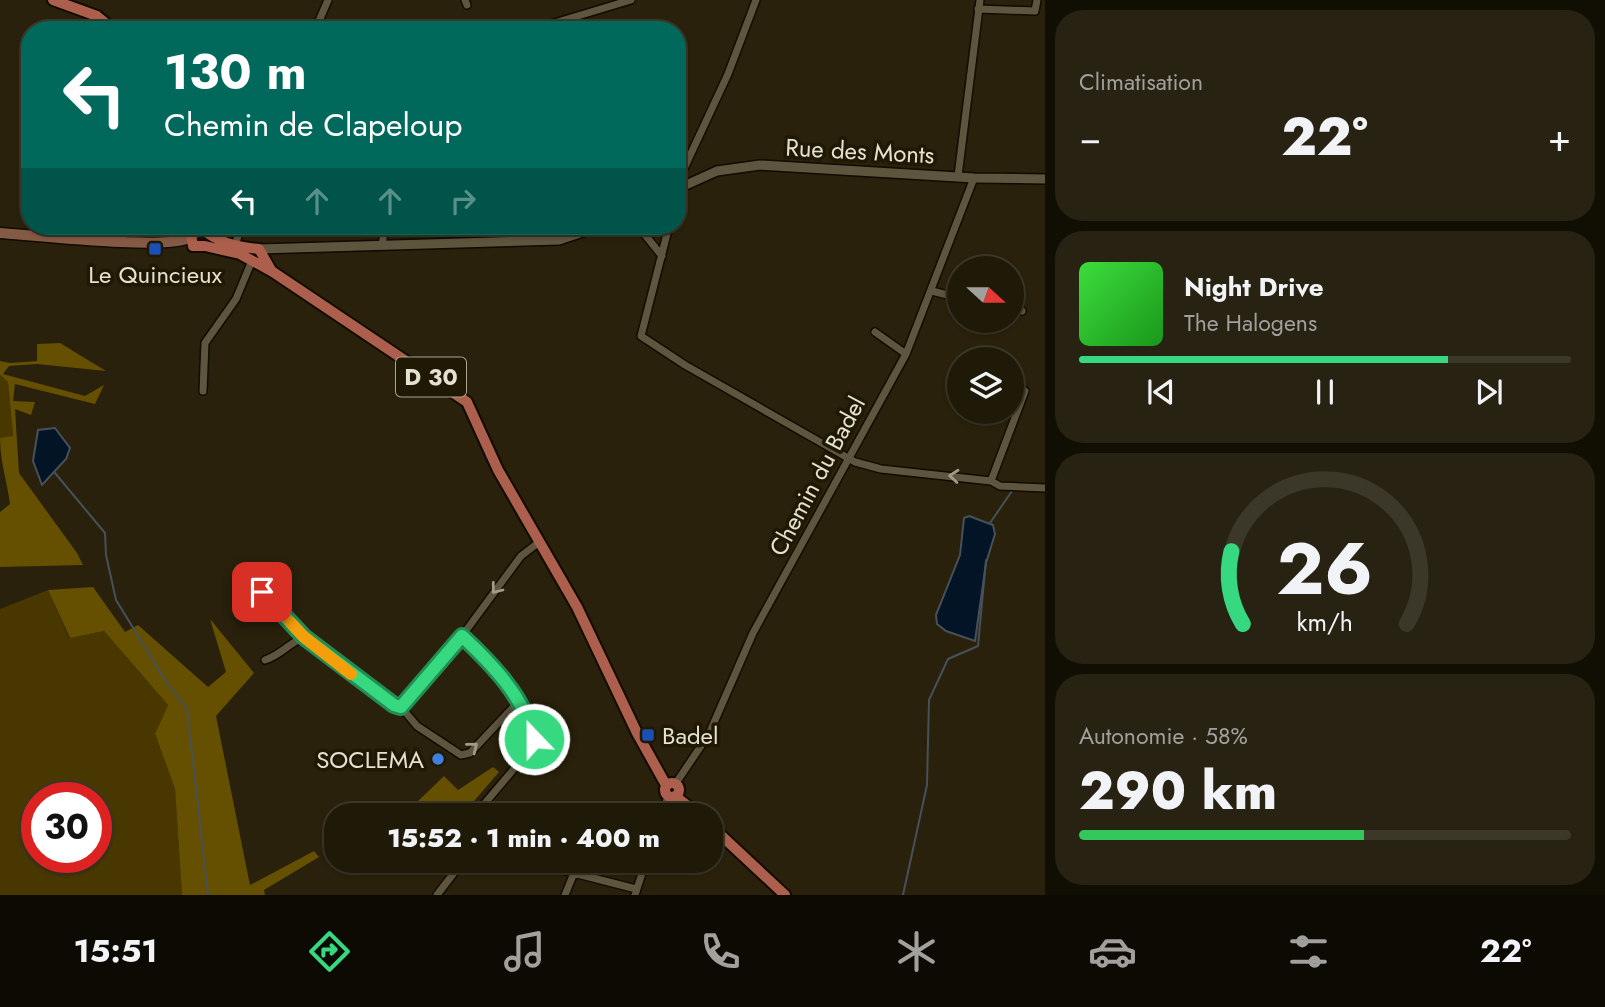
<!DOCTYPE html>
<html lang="fr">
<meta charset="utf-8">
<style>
:root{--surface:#1f1908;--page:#272212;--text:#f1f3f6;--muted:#a1a09c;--line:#3c3829;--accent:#36d880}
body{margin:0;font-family:Jost,sans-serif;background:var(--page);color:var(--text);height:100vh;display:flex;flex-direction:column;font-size:26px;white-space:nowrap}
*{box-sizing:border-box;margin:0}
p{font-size:23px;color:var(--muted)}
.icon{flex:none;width:38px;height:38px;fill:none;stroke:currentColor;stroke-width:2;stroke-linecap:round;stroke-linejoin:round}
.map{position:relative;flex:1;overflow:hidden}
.side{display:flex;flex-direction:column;gap:10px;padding:10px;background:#110e04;width:560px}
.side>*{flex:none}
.guide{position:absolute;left:21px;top:21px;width:665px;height:214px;border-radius:28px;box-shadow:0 2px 5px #0004,0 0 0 2px var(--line);background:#00695c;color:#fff;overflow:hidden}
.needle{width:46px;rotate:111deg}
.fabs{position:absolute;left:947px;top:256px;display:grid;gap:14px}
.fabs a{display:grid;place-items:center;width:77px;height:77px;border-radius:50%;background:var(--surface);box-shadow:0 2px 5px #0004,0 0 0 2px var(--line);font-size:35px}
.speed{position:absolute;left:21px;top:782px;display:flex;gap:14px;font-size:35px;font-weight:700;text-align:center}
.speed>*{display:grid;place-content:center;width:91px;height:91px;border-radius:50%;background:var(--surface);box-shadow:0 2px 5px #0004,0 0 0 2px var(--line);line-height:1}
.speed .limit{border:10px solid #d22;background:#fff;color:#111}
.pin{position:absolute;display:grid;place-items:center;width:60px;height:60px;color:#fff;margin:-30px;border-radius:14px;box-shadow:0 4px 10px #0006}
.me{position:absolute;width:77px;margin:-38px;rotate:338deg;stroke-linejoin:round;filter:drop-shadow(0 0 5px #0008)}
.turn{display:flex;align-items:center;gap:24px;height:147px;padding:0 28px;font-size:32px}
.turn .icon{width:91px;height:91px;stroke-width:2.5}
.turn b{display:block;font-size:49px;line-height:60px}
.lanes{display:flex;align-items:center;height:66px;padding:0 28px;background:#0003;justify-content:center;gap:35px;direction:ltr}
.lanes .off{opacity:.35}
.big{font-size:52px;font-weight:800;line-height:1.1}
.side .tile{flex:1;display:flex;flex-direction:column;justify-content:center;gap:10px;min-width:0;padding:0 24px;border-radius:28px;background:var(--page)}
.side .dial{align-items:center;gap:0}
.dial svg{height:182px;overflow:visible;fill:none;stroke:var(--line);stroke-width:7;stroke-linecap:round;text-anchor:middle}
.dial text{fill:var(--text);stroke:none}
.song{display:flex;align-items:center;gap:21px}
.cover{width:84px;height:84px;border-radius:10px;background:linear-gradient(135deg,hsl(120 70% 55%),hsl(120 70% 35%))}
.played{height:7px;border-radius:4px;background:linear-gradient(90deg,var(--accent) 75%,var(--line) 75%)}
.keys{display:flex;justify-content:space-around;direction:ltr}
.heat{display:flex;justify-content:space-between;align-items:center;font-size:38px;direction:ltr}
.charge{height:10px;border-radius:5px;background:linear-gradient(90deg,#34c759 58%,var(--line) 0)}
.trip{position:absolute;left:324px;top:803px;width:399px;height:70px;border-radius:28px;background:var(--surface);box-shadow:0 2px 5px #0004,0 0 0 2px var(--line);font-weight:800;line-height:70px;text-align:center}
.tab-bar{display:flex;height:112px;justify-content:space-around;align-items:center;background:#0c0a03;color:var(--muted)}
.tab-bar .icon{width:49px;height:49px}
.tab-bar .active{color:var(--accent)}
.tab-bar b{font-size:32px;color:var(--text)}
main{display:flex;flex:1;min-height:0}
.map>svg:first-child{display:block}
.green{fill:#483800;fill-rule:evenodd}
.forest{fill:#654f00}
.water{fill:#031427;stroke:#46515a;stroke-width:2}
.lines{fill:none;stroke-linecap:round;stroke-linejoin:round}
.stream{stroke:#46515a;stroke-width:2}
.minor-casing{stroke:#110b00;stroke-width:10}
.tertiary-casing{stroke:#110b00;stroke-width:12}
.secondary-casing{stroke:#110b00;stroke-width:13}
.primary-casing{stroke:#110b00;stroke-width:14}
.minor{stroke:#5e553e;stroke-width:7}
.tertiary{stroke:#5e553e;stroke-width:9}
.secondary{stroke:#855a45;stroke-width:10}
.primary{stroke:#ab5f4c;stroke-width:10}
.oneway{stroke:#a19a88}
.route-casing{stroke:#238c53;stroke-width:18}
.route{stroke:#36d880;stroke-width:12}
.slow{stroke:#f59e0b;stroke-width:12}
.transit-dot{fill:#1a4fb4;stroke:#1f1803;stroke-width:2.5}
.shop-dot{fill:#3f7fe0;stroke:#1f1803;stroke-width:2.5}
.labels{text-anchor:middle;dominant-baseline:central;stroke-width:7;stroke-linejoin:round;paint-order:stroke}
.shield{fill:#1f1803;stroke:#a9a494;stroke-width:2}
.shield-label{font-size:23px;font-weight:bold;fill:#e4e0d2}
.street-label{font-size:24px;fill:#e4e0d2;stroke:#1f1803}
.poi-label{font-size:24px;fill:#e4e0d2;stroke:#1f1803}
</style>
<main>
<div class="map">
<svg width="1045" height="895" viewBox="0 0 1045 895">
<rect width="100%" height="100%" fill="#29210b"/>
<path class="green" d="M0 375 8 382 13 437 0 438Z
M48 590 69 638 104 631 168 705 155 735 175 789 182 895H0V609ZM37 798H96V858H37Z"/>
<path class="forest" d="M60 343 106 371 37 364 9 366 3 374 85 396 104 385 95 404 15 384 13 401 35 402 31 415 15 409 19 473 77 553 83 565 0 567V512L10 504C7 481 0 461 0 438L13 436 8 382 0 375V361L10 363 37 361V344Z
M93 587 125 632 138 625 208 687 226 672 210 619 254 673 216 716 250 885 314 851 319 857 264 890 265 895H182L175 789 155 734 168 705 104 631 70 638 48 590Z
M493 767 499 772 462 815H390L403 801 417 802 444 776 458 790Z"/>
<path class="water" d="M55 428 70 448 66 459 42 485 33 461 38 430Z
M969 516 993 525 995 534 986 563 975 641 946 631 937 624 936 615 960 555 964 518Z"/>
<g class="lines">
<path class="stream" d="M55 473 105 533 106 555 116 600 167 683 187 709 208 895
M1018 483 1030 484
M990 523 1012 491
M903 895 927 785 929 700 948 659 978 646 986 560"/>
<defs>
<path id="minor" d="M465 0 467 5
M978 9 1035 11 1037 0
M318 23 330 30
M315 30 328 0
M531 30 631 0
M958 176 980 0
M683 186 681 175 728 74 756 0
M638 226 662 256
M669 226 641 336 685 365 855 462 881 469 991 481 1000 486 1045 488
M382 245 385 226
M235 246 241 226
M932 291 959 298
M1012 309 1022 311
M875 332 906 354
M203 391 205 343 236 299 251 263
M991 481 1025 391
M262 592 304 637 401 707
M462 636C492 663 525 698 534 739L530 750 474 816
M265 660C281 655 289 643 304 637
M401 707 462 636 521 556 538 543
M401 707 417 726 461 755 470 753 518 702
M676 783 709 734 753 633 906 354 974 178
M662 816 668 796
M527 861 636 889
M437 895 463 861
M565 895 574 873
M635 895 646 861"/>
<path id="tertiary" d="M677 189 717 171 760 165 974 178 1045 179
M259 249 559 240 601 226"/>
<path id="secondary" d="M0 233C30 235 175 251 190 237"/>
<path id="primary" d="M53 0 97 16 114 30
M199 227C217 242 236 247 259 249L271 270
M201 230 191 235 193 246H205L240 254 273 272 467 402 498 470 577 607 637 733 666 785
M665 790a7 7 0 1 1 14 0a7 7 0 1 1-14 0Z
M675 796 701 816
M710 825 785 895"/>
</defs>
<use href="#minor" class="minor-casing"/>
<use href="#tertiary" class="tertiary-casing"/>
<use href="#secondary" class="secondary-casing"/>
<use href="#primary" class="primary-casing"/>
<use href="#minor" class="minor"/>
<use href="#tertiary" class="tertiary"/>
<use href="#secondary" class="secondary"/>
<use href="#primary" class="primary"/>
</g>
<defs><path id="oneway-chevron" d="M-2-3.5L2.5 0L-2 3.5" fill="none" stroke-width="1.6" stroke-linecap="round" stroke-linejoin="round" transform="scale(1.75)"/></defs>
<g class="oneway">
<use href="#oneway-chevron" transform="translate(954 476) rotate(-175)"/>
<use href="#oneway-chevron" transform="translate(496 589) rotate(128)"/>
<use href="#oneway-chevron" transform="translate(473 747) rotate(-39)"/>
</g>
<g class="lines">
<defs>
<path id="route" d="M262 592 304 637 394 705 401 707 462 636C492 664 525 698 534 739"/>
</defs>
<use href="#route" class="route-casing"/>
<use href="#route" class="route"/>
<path class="slow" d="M290 622 304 637 351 674"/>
</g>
<g class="transit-dot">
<rect x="148" y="242" width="14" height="14" rx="3.5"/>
<rect x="641" y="728" width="14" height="14" rx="3.5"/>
</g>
<circle class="shop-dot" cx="438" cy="759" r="7"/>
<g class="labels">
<rect class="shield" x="396" y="357.5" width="70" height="39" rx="5"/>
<g class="shield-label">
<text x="431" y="377">D 30</text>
</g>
<g class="street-label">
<text transform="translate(860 151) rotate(3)">Rue des Monts</text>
<text transform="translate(817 476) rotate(-62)">Chemin du Badel</text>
</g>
<g class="poi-label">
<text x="155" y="274">Le Quincieux</text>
<text x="662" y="735" text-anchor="start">Badel</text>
<text x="424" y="759" text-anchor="end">SOCLEMA</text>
</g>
</g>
</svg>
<div class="fabs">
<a><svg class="needle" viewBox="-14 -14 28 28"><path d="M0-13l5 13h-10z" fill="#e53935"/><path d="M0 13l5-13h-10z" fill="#a1a09c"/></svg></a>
<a><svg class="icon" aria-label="layers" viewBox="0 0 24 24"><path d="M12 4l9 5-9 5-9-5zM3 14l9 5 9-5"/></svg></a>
</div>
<div class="speed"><div class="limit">30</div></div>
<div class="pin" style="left:262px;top:592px;background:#d93025"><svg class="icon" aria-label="arrive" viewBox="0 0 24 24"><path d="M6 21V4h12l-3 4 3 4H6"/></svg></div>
<svg class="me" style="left:534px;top:739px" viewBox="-20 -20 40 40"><circle r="17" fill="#36d880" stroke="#fff" stroke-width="3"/><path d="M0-11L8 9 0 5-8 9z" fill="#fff"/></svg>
<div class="trip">15:52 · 1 min · 400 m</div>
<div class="guide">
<div class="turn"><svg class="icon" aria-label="left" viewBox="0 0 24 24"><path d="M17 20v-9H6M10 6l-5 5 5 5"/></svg><div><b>130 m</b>Chemin de Clapeloup</div></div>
<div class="lanes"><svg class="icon" aria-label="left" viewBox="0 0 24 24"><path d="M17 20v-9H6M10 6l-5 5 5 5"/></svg><svg class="icon off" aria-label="ahead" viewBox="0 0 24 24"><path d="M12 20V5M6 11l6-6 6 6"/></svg><svg class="icon off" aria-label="ahead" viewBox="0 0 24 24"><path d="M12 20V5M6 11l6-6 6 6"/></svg><svg class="icon off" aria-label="right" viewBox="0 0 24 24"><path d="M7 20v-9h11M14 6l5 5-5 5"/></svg></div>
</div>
</div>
<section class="side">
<div class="tile"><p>Climatisation</p>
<div class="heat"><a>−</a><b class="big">22°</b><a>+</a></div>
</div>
<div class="tile">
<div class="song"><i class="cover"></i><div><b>Night Drive</b><p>The Halogens</p></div></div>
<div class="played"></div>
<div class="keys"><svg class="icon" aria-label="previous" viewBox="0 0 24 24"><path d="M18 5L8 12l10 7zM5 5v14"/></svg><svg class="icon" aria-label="pause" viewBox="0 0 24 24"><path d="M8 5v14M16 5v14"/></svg><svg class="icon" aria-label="next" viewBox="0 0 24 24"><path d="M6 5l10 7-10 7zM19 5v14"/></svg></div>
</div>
<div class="tile dial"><svg viewBox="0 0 100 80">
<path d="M14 69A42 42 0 1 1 86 69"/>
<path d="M14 69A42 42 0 0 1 9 37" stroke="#36d880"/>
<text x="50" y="56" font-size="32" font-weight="700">26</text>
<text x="50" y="72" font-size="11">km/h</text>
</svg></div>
<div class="tile"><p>Autonomie · 58%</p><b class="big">290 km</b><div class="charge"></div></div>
</section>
</main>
<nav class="tab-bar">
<b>15:51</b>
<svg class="icon active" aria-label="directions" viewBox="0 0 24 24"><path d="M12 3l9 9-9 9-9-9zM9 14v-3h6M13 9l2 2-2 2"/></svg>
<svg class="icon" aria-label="music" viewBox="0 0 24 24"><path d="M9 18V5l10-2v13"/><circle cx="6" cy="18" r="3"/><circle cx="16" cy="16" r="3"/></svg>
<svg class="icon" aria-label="phone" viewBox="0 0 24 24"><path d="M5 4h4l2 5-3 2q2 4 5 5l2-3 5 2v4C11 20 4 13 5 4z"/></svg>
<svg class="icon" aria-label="climate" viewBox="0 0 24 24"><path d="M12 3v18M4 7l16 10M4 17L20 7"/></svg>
<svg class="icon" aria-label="car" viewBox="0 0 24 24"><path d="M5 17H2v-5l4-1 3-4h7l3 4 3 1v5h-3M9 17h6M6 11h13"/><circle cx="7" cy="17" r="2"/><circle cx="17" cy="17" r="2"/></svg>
<svg class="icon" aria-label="filters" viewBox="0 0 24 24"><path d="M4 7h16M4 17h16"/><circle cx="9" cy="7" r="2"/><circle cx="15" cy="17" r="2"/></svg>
<b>22°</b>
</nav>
